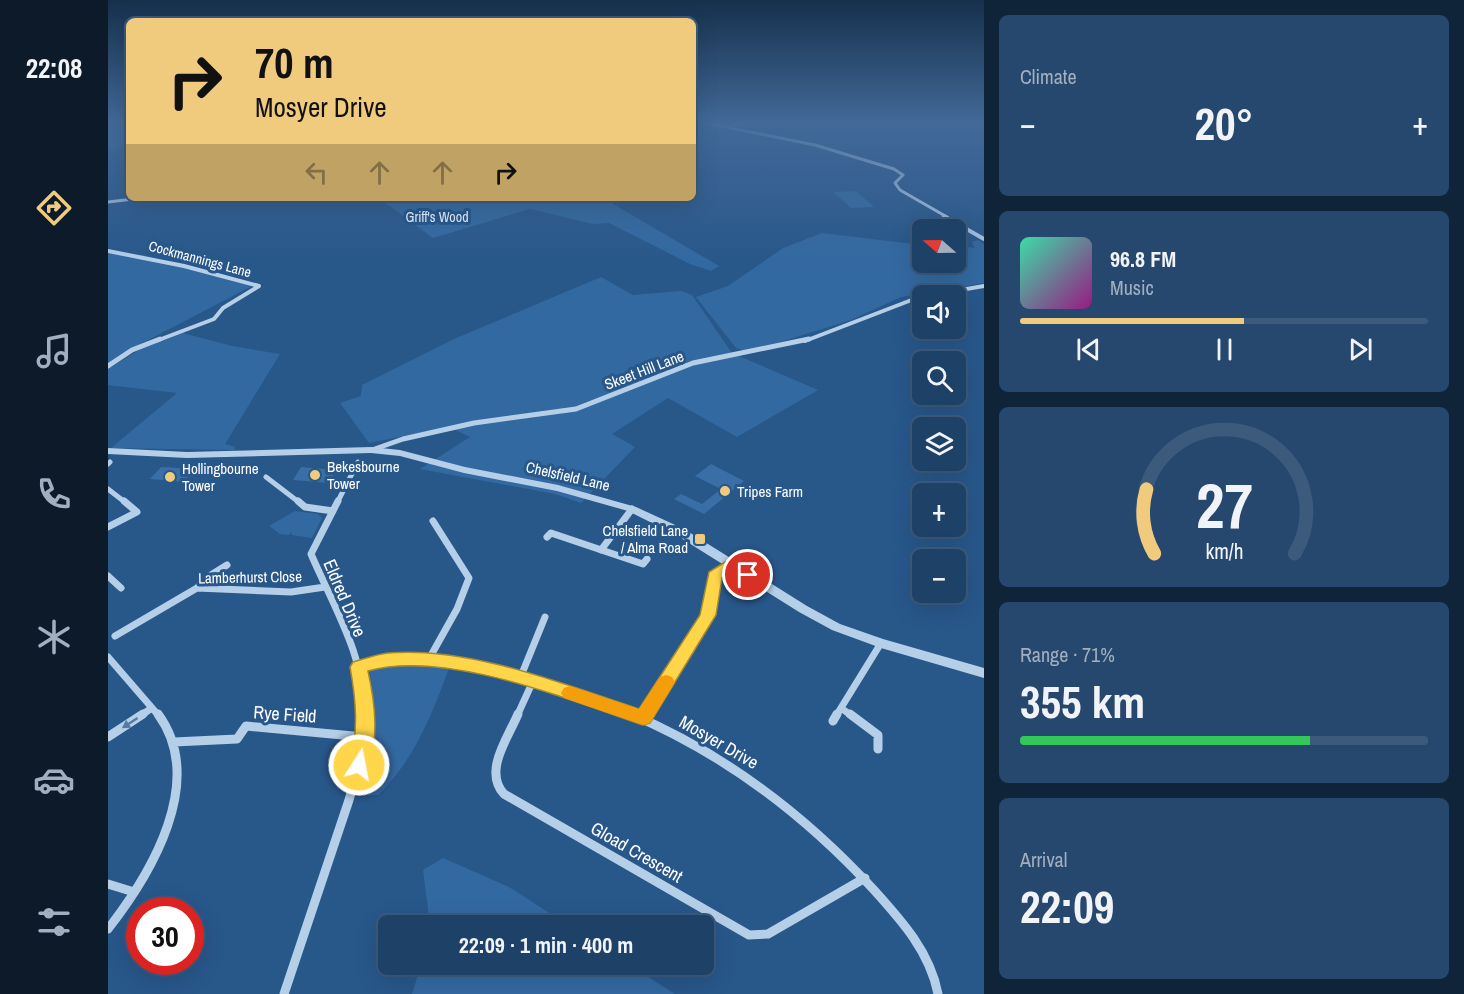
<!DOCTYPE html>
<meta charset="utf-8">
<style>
:root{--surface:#1e4168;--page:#26486e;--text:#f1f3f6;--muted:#a1afc0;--line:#3c5a7c;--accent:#f1cb7d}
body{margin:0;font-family:"Archivo Narrow",sans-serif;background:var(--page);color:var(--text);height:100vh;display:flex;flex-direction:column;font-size:22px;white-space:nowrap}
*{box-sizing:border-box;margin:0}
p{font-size:20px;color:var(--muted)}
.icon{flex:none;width:33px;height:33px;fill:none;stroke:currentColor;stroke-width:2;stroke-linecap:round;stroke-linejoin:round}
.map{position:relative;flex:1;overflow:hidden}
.side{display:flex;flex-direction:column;gap:15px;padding:15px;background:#102439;width:480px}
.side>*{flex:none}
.top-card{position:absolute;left:18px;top:18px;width:570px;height:183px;border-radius:9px;box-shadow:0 6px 24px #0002,0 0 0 2px var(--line);background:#f1cb7d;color:#111;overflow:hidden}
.needle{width:39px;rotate:290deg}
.fabs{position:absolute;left:804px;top:219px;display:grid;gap:12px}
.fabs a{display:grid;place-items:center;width:54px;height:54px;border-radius:9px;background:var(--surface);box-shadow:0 6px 24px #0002,0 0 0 2px var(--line);font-size:30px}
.speed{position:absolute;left:18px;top:897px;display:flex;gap:12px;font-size:30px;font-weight:700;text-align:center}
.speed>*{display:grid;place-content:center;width:78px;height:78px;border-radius:50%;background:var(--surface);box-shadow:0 6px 24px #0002,0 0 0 2px var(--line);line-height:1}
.speed .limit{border:9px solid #d22;background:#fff;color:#111}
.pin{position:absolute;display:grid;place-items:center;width:51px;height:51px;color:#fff;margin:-26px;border:3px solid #fff;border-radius:50%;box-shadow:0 2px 6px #0007}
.me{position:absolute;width:66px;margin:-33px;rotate:11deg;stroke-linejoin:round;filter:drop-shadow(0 0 4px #0008)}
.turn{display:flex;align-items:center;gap:21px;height:126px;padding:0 30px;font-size:27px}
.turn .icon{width:78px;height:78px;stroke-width:2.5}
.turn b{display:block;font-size:42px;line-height:51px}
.lanes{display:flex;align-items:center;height:57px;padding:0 30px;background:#0003;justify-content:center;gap:30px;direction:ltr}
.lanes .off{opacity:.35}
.big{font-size:45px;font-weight:700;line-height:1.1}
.side .tile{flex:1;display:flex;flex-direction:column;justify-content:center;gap:9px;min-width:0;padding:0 21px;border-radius:9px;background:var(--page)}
.side .dial{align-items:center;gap:0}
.dial svg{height:156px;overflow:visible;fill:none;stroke:var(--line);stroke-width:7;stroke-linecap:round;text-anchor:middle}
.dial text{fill:var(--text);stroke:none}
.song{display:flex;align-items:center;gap:18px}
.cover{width:72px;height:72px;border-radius:9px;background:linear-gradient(135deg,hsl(160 70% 55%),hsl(310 70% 35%))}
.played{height:6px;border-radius:3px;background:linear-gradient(90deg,var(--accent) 55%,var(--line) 55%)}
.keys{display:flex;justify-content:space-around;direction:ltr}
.heat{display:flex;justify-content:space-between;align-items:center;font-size:33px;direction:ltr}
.charge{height:9px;border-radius:4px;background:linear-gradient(90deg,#34c759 71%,var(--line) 0)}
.trip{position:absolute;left:270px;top:915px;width:336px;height:60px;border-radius:9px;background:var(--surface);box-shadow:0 6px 24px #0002,0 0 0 2px var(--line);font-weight:700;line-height:60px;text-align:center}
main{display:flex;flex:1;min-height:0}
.tabs{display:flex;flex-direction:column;width:108px;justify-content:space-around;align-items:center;background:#0c1a2a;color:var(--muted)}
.tabs .icon{width:42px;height:42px}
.tabs .on{color:var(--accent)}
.tabs b{font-size:27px;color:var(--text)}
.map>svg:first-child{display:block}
.green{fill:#3369a1}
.building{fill:#396ea6}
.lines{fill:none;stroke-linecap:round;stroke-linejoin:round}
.minor-far4{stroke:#b6cfe9;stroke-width:3}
.minor-far3{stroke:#b6cfe9;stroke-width:4}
.minor-far2{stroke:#b6cfe9;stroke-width:5}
.minor-far1{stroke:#b6cfe9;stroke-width:7}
.minor{stroke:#b6cfe9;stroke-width:9}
.tertiary{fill:#b6cfe9;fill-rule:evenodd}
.oneway{fill:#537ba6}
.route{fill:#ffd54a;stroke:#a68a30;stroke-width:1.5}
.slow{fill:#f59e0b}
.poi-dot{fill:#f1cb7d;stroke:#28578a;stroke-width:2}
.labels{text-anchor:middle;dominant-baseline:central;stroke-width:6;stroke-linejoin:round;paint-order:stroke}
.far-park-label{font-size:14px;fill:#dae8f7;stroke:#28578a}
.far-street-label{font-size:14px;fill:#fff;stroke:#28578a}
.street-label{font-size:15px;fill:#fff;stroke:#28578a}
.poi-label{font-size:15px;fill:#fff;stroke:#28578a;text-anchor:start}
.near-street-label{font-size:18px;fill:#fff;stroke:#28578a}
</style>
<main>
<nav class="tabs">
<b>22:08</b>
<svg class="icon on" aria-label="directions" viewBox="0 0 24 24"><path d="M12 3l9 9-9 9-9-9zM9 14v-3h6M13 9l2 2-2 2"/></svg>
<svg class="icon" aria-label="music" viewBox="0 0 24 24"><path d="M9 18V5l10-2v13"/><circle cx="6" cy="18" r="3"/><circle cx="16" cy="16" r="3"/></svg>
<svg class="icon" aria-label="phone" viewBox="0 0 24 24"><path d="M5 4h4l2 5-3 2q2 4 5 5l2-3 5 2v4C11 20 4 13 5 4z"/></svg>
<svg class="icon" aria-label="climate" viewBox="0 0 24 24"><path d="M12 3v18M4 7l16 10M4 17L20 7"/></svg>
<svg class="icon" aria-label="car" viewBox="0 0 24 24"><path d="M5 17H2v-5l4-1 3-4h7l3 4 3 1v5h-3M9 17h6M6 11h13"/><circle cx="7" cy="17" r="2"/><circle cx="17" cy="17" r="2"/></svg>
<svg class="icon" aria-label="filters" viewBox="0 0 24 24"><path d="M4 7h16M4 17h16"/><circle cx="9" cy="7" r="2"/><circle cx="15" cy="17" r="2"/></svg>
</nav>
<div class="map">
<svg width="876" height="994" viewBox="0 0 876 994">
<rect width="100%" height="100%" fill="#28578a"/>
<path class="green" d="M0 122H21L4 125 7 129 21 128V146L0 149Z
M748 191 766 207 743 208 725 192Z
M271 198H495L611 266 603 271 582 264 501 223 485 224 422 209 325 238Z
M714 233 814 245V262H848V246L867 248 864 242 870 240 876 244V283L793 297 743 320 640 352 628 348 588 297 620 286 675 248Z
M0 253 35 255 144 286 23 349 0 364Z
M493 277 525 295 573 291 584 295 624 353 710 390 629 437 560 398 504 434 527 447 473 503 447 494 312 469 362 437 341 427 261 443 232 403 253 396 254 385 346 339Z
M75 333 124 346 172 354 117 444 127 447 126 450 3 448 69 393 0 385V369L36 347Z
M187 511 210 514 214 518 204 538 184 535 183 532 181 535 172 534 161 526Z
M283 663 342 665C326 710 306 761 270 795L254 796C264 750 270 715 261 668Z
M335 858 401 887 460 925H322L315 870Z
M313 965H521L567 994H304Z"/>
<path class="building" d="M603 464 636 481 596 514 566 499 573 494 594 504 613 489 587 476Z
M53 467 72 468 86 470 76 482 42 479Z
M193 467 228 470 221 483 185 480Z"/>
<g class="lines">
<path class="minor-far4" d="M593 122 707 145 786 169 795 175 787 183 792 190 839 217
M623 125 637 122
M0 202 34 198"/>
<path class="minor-far3" d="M836 216 876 239
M0 251 76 266 151 286 115 308 106 319 48 341
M818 296 876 286
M697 341 814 296"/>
<path class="minor-far2" d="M0 366 24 350 52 339
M264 450 295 439 366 423 468 409 585 363 701 339
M0 464 2 462
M158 477 192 503
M0 489 18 503
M229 503 250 462"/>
<path class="minor-far1" d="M190 501 197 507 225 511
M230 501 203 554C225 605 258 659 257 716
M0 527 29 512 16 501
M439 537 443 533 535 564 539 559
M493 550 524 509
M0 576 13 588
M89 588 98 578 119 565
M7 636 89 588 183 592 217 587
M0 657 51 716
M321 659 349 609 361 578 325 521
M251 667C339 646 445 682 526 716
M413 676 437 617
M733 708 744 716
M32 716 44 708
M409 716 425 681
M536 716 600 615 606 575 622 564
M728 716 773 643"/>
<path class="minor" d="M410 714C400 738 375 771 396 794L641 935 660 934 757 878
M523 714C617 754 697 815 766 890 794 921 822 952 830 994
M742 714 770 735V749
M535 717 537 714
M725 721 729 714
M0 737 35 714
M66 742 129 739 138 726 256 737
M0 884 26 892
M0 929C43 874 99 781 50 714
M176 994 241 800 256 747 257 714"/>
<path class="tertiary" d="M263 447 292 450 357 467 450 485 528 507 576 529 699 606 732 624 775 639 876 668V678L773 648 724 630 691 612 568 535 520 511 449 491 356 473 292 456 263 453 79 458 0 454V448L79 452Z"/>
</g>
<defs><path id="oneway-solid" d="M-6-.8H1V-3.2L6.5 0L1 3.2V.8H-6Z" transform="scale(1.5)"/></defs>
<use class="oneway" href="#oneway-solid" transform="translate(22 723) rotate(147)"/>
<linearGradient id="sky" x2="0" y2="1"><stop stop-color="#16304c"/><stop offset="0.47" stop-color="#426998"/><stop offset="1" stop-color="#426998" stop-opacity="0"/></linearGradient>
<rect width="876" height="261" fill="url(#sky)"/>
<path class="route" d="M622 559 648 575 640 581 622 571 614 578 608 615 542 723 535 725C461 700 337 649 260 671 267 703 272 741 258 771L251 773 244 771 241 765C251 732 248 700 242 667L245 662C256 659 269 654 280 653 361 646 455 684 531 709L592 615 601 572Z"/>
<path class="slow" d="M558 675 564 677 567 682 542 723 535 725 456 698 453 693 456 688 462 686 531 709 552 677Z"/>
<g class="poi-dot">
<circle cx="207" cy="475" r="6"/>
<circle cx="62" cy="477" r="6"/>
<circle cx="617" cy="491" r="6"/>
<rect x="586" y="533" width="12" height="12" rx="3"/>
</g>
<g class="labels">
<g class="far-park-label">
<text x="329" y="217">Griff's Wood</text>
</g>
<g class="far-street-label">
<text transform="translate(92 259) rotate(15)">Cockmannings Lane</text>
</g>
<g class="street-label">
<text transform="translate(536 370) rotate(-21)">Skeet Hill Lane</text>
<text transform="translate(460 476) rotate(13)">Chelsfield Lane</text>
<text transform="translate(142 577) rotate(-1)">Lamberhurst Close</text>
</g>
<g class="poi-label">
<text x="219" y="466">Bekesbourne<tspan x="219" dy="17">Tower</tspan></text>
<text x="74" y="468">Hollingbourne<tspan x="74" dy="17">Tower</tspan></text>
<text x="629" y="491">Tripes Farm</text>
<text x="580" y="530" text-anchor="end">Chelsfield Lane<tspan x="580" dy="17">/ Alma Road</tspan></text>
</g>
<g class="near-street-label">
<text transform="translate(237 598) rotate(67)">Eldred Drive</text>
<text transform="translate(177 714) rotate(4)">Rye Field</text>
<text transform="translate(611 742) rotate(30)">Mosyer Drive</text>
<text transform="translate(529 852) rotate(30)">Gload Crescent</text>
</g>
</g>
</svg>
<div class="fabs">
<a><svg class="needle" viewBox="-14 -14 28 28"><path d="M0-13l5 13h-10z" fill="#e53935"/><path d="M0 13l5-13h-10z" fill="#a1afc0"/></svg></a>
<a><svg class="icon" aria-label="sound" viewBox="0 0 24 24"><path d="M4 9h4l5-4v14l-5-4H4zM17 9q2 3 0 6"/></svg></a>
<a><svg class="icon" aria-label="search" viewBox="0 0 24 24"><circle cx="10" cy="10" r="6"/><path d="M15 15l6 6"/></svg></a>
<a><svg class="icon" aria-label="layers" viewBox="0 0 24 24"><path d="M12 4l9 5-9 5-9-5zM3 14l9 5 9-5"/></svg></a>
<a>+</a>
<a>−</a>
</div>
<div class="speed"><div class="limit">30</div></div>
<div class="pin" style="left:640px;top:575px;background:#d93025"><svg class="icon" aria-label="arrive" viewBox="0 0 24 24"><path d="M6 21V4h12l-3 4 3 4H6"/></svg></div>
<svg class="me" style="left:251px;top:765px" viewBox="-20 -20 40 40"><circle r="17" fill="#ffd54a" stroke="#fff" stroke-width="3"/><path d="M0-11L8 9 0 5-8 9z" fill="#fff"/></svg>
<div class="trip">22:09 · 1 min · 400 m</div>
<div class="top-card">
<div class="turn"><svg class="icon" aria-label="right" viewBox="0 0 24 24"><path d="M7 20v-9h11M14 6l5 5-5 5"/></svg><div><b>70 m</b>Mosyer Drive</div></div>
<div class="lanes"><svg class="icon off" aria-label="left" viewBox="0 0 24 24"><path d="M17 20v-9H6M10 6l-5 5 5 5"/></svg><svg class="icon off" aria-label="ahead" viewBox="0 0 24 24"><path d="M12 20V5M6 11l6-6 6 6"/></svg><svg class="icon off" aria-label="ahead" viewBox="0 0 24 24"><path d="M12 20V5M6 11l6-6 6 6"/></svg><svg class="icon" aria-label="right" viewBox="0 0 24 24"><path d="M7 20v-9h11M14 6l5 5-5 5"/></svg></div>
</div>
</div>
<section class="side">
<div class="tile"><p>Climate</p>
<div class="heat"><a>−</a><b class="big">20°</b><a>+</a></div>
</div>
<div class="tile">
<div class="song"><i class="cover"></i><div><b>96.8 FM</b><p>Music</p></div></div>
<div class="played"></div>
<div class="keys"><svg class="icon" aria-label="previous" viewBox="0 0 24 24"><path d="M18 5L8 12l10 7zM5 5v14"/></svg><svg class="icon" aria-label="pause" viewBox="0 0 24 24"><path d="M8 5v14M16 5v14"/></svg><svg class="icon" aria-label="next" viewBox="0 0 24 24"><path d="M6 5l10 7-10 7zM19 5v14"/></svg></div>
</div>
<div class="tile dial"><svg viewBox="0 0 100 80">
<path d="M14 69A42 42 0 1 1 86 69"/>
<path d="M14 69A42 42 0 0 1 10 36" stroke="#f1cb7d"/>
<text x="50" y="56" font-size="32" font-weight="700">27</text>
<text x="50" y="72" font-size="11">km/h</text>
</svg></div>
<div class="tile"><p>Range · 71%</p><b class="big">355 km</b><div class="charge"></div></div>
<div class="tile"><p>Arrival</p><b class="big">22:09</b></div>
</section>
</main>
